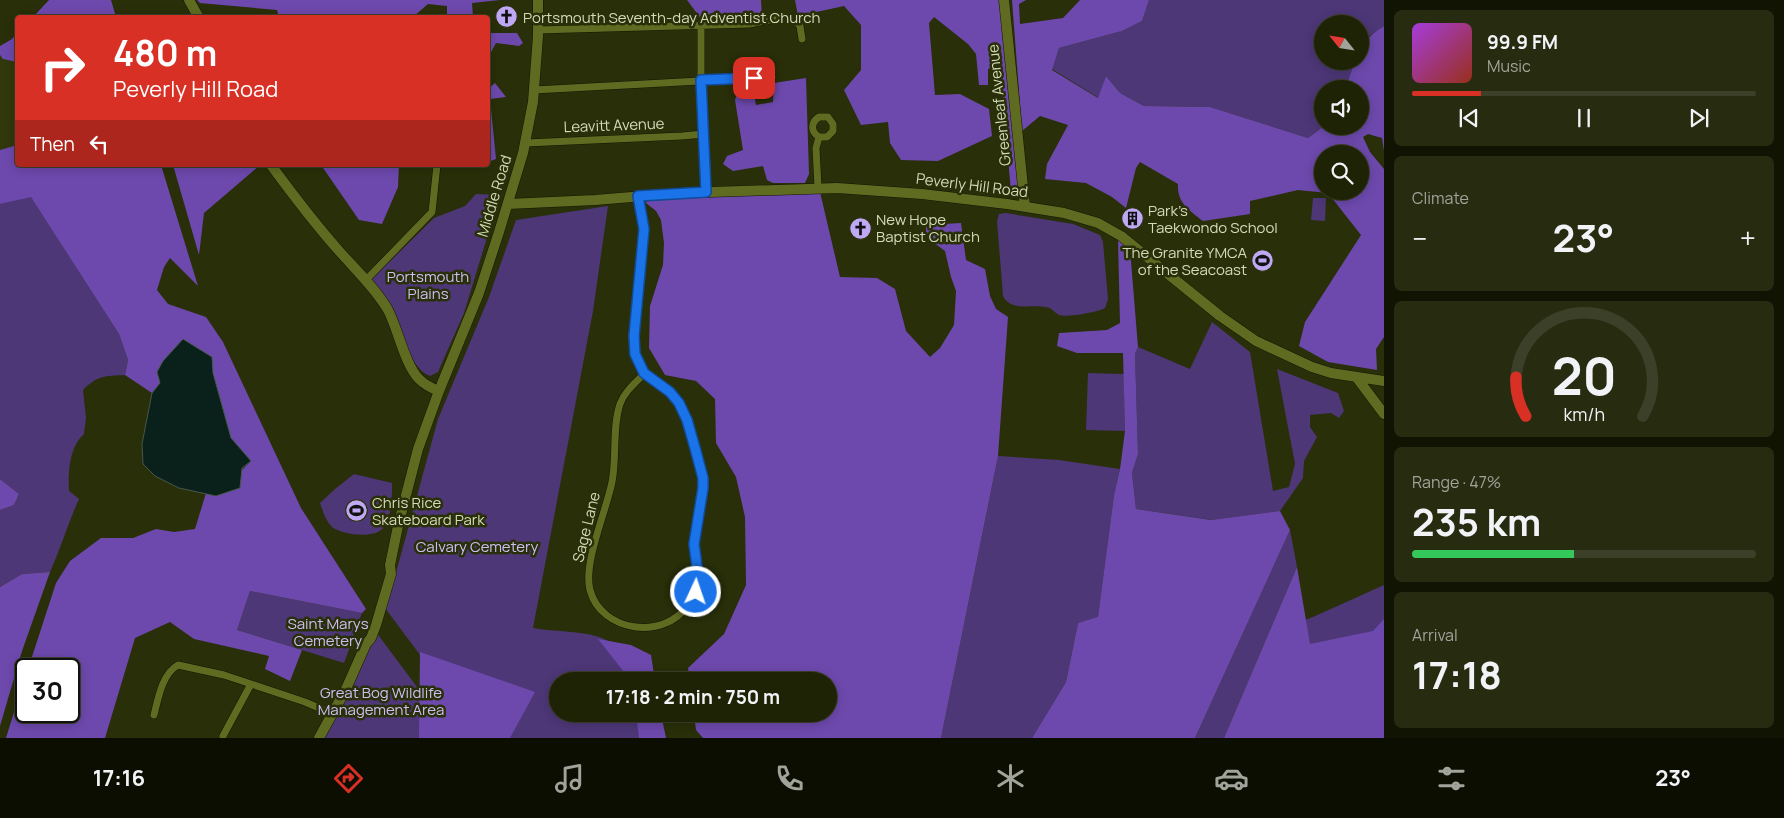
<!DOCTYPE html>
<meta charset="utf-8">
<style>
:root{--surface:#1f2306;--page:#272b10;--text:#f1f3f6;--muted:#a1a49b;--line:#3c4028;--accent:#d93025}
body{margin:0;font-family:Manrope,sans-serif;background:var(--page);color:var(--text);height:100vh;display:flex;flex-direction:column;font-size:19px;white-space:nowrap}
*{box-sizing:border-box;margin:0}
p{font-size:16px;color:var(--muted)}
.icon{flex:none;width:28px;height:28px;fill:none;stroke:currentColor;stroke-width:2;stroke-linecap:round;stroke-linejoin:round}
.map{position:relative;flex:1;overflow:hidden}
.drawer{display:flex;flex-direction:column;gap:10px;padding:10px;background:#111303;width:400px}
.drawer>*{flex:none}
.guide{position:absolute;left:15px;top:15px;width:475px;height:152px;border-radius:5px;box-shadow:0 2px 12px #0003,0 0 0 1px var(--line);background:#d93025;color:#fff;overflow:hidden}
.needle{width:32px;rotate:300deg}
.tools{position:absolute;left:1314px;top:15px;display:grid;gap:10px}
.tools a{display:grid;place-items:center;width:55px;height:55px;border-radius:50%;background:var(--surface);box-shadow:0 2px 12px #0003,0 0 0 1px var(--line);font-size:25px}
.speed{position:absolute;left:15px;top:658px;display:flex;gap:10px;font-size:25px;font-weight:700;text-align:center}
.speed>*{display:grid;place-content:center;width:65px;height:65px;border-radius:50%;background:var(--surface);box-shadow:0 2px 12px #0003,0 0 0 1px var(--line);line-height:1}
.speed .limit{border:2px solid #111;border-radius:8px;background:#fff;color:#111}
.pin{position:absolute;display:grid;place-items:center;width:42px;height:42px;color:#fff;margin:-21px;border-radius:10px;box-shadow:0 2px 8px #0006}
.me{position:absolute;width:55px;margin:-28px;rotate:3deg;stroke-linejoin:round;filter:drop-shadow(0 0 4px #0008)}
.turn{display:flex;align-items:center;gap:18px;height:105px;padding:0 15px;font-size:22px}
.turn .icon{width:65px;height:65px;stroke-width:2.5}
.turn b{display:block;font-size:35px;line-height:42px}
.then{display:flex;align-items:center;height:48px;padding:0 15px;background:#0003;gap:10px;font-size:19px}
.big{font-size:38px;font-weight:700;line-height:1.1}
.drawer .tile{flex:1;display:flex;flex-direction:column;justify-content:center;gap:8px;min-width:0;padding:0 18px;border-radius:8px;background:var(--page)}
.drawer .dial{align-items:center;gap:0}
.dial svg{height:130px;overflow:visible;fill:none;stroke:var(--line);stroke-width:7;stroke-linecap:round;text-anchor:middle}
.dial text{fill:var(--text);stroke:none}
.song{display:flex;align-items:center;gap:15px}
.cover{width:60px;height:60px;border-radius:8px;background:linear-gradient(135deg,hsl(280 70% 55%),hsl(10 70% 35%))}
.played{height:5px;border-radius:2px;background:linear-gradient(90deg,var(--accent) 20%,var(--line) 20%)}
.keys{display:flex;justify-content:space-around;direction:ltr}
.heat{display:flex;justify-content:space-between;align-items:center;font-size:28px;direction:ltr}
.charge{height:8px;border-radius:4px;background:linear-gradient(90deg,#34c759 47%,var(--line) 0)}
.trip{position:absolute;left:549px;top:672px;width:288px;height:50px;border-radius:25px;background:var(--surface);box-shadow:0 2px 12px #0003,0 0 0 1px var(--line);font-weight:700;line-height:50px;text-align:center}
.tab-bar{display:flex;height:80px;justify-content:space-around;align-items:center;background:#0c0e02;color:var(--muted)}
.tab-bar .icon{width:35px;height:35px}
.tab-bar .on{color:var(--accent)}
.tab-bar b{font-size:22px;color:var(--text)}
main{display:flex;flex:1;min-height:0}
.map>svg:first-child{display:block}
.built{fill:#31380b}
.green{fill:#4d3777}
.forest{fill:#6d49ad;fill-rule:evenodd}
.water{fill:#09201b;stroke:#46584a}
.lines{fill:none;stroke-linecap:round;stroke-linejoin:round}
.street-casing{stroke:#131602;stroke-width:8}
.secondary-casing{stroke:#131602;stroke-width:11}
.street{stroke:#606b22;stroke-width:7}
.secondary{stroke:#606b22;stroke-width:10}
.route-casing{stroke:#114b97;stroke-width:12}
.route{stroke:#1a73e8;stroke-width:9}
.labels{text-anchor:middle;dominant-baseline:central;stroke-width:5;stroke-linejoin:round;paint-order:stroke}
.poi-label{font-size:15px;fill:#d3dbb7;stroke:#292f08;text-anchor:start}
.street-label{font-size:15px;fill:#d3dbb7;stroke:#292f08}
.park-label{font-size:15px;fill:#cdbff4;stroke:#292f08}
</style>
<main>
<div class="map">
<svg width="1384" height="738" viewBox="0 0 1384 738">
<rect width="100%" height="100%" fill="#292f08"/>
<path class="built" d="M0 55 4 59 18 62 17 145 0 150Z"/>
<path class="green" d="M1149 0H1384V26L1368 37 1360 52V24H1322V61H1355L1345 89H1322V126H1324L1308 138 1210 107 1144 106 1120 93 1106 76 1099 98 1052 69 1059 48 1122 31 1142 21Z
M476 194 500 195 464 313 438 372 430 376C407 367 402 325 390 305 384 296 376 290 372 279L434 218 465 206Z
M31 196 119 334 128 360 125 375C105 376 98 375 83 390L86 418 84 434C69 447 68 473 69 491L79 499C68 523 61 548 50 572L22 574 0 587V510L14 505 19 494 0 479V204Z
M1313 198H1326L1325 221 1311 220Z
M608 206 593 311 533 628C559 633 589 629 612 643L637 681H558V714H647L651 738H482L385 608 386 602H388L438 419 489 297 516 220Z
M1006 213 1073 224 1100 235 1103 242 1108 299 1105 308C1099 312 1065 318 1059 315 1054 312 1052 308 1046 307 1032 304 1011 312 1003 296L997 221 999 214Z
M1212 322 1250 352 1273 491 1289 487 1295 464 1277 369 1338 393 1344 411 1339 418 1331 413 1310 415V427L1317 437 1304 461 1303 478 1280 511 1212 520 1136 509 1132 473 1138 454 1135 354 1138 347 1190 369Z
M1088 373 1124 374 1125 431 1086 430Z
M998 456 1059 460 1120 469 1114 495 1098 618 1078 623 1066 682 1032 738H941Z
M354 474 392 483C392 498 392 516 383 528 375 539 342 535 332 527 325 520 323 511 320 503L335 489Z
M1290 530 1297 567 1224 738H1195Z
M1384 585V634L1326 650 1276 631 1313 617Z
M250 591 362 613 344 663 237 630Z
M373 628 455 738H316Z"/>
<path class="forest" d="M49 0H111L116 17H33Z
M197 0H500L472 3 473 17H447V6L428 4 413 17 279 18 277 10 200 3Z
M687 0H761L762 17 702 20Z
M795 0H1001L1021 191 1018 195 1011 192 1000 65 988 69V85H979L976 54 968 44 934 17 929 23 935 95 960 94 989 109 992 136 938 161 901 160 890 143 888 122 861 125 844 90 861 70V25L844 6 798 16Z
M1012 0H1026L1019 4 1020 24 1063 18 1080 0H1149L1142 21 1122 31 1059 48 1052 70 1098 98 1106 76 1120 93 1144 106 1210 107 1308 138 1324 126H1360V89H1345L1355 61H1360C1360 43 1370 35 1384 26V151L1382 138 1368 134 1363 137 1370 152 1384 169V337L1376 349 1377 370 1328 362 1299 346 1305 322 1361 235 1328 193 1298 190 1250 201V214L1203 221C1189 210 1177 203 1178 184L1140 162 1136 168 1126 208 1112 197 1086 183 1045 179 1047 164 1068 125 1040 116 1022 131ZM1322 154H1360V191H1322Z
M17 33V62L3 59 0 55V46L12 39Z
M488 33H517L523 43 519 46 496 43 488 58Z
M806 78 809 174 805 183H773L767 180 763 166 733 171 723 164 727 156 743 150 735 100 741 83H752L756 105 773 102 774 83Z
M495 83 506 97 490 99 496 159 488 162V89Z
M17 145 18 165H161L198 286 170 258 164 267 157 290 168 304 206 317 223 342 301 508 366 609 362 613 250 591 237 630 302 650 290 681 265 669 269 656 194 639 170 622 135 638 105 738H6L26 673V711H69V669H28L56 583 70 561 101 538H133L156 529 174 532 195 529 206 493 216 496 251 461 231 438 213 373 211 357 160 383 152 393 125 375 128 360 119 334 31 197 0 204V150Z
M173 165 259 166 204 213 199 255Z
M321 165H399L398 187 382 224 359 220Z
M820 192 840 277 877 278 895 289 906 331 930 357 940 348 954 325 956 291 951 277 945 251 926 237V225L961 223 966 260 985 269 990 296 996 309 1008 317 998 456 941 738H703L696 730 694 714H828V681H690L688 668 724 634 746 585 745 517 736 477 716 443 715 399 696 381 665 375 649 348 650 306 663 265 664 243 661 220 656 211 646 203 645 200 681 196Z
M1118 240 1130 249 1138 347 1135 354 1138 454 1132 473 1136 509 1211 520 1280 511 1290 530 1195 738H1032L1066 682 1078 623 1098 617 1114 495 1120 469 1125 431 1123 353H1077L1057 346 1059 333 1107 330 1120 323Z
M0 479 19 494 14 505 0 510Z
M1297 567 1310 644 1373 631 1384 619V738H1224Z
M50 572 22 651 0 726V587L22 574Z
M598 639 631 645 651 655 655 681H631Z
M420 652 535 692 510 738H419Z
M636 714H661L666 738H639Z"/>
<path class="water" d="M183 339 212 357 213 373 231 438 251 461 242 468 240 488 216 496 179 488 155 476 143 464 142 444 152 393 160 383 157 372 163 361Z"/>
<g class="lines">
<defs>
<path id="street" d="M701 26V80L707 192
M538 30 749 24 787 17 796 21 800 26 802 39
M534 90 772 77
M526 143 682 136 704 134
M818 187 816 148 819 137C811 132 810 123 819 117H828L833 124V131L827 137H819
M638 196C640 207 644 220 644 231 644 258 639 286 636 314 635 326 632 340 635 353 640 378 665 383 678 402 689 417 705 471 703 489 701 507 694 526 694 544 694 559 700 576 696 591 695 596 690 601 688 605 664 641 601 632 590 590 583 563 606 512 612 482 617 457 612 428 620 404 625 391 635 383 645 373
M365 281 432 212 437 165
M154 715C158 699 162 674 178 665L224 675 305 702 333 714
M223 736 251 684"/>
<path id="secondary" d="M189 0 199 18
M1004 0 1025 207
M271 165C293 195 315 224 340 252 356 270 376 289 388 310 398 329 405 365 419 379 425 385 431 388 439 391
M508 204 595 200 681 193 837 188 922 194 1007 204 1064 213 1098 223 1121 236 1220 316 1256 341 1312 367 1331 373 1384 381
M1357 378 1384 414
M319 738 346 689 366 644 371 638 376 625 391 574 390 565 398 526 418 449 439 391 479 293 499 232 523 153 533 102 538 36V0"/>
</defs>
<use href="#street" class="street-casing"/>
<use href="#secondary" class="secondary-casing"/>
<use href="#street" class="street"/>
<use href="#secondary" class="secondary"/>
</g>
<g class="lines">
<defs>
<path id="route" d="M696 592 697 567 694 544 703 488V478L695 448 687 420 679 403 670 392 644 373 635 354 634 336 644 229 638 196 706 192 701 80 754 78"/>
</defs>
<use href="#route" class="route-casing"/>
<use href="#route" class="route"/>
</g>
<defs>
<symbol id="church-disc" viewBox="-11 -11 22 22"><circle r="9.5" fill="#bfa9f4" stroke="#292f08"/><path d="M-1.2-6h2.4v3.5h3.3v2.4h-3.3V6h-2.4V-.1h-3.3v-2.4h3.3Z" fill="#111"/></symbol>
<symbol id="building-disc" viewBox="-11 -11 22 22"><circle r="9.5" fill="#bfa9f4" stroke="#292f08"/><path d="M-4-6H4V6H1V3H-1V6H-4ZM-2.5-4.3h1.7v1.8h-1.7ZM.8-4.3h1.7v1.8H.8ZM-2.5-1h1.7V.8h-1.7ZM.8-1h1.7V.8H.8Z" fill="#111"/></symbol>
<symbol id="stadium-disc" viewBox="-11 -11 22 22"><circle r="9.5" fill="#bfa9f4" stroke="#292f08"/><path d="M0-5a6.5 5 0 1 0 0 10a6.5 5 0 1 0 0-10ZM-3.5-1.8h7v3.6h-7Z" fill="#111"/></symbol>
</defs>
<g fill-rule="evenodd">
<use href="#church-disc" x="494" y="4" width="25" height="25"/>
<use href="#building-disc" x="1120" y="206" width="25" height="25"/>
<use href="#church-disc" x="848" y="216" width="25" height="25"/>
<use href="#stadium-disc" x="1250" y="248" width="25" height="25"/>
<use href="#stadium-disc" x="344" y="498" width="25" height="25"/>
</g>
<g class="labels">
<g class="poi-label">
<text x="523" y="17">Portsmouth Seventh-day Adventist Church</text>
<text x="1148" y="210">Park’s<tspan x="1148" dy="17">Taekwondo School</tspan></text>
<text x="876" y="219">New Hope<tspan x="876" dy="17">Baptist Church</tspan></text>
<text x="1247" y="252" text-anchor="end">The Granite YMCA<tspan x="1247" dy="17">of the Seacoast</tspan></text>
<text x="372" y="502">Chris Rice<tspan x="372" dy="17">Skateboard Park</tspan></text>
</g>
<g class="street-label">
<text transform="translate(999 105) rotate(-96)">Greenleaf Avenue</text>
<text transform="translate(614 125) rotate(-2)">Leavitt Avenue</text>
<text transform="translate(972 185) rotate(7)">Peverly Hill Road</text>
<text transform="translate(494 196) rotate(-73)">Middle Road</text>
<text transform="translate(586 527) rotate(-76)">Sage Lane</text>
</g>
<g class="park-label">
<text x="428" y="276">Portsmouth<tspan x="428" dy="17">Plains</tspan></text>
<text x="477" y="546">Calvary Cemetery</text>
<text x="328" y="623">Saint Marys<tspan x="328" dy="17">Cemetery</tspan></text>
<text x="381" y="692">Great Bog Wildlife<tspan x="381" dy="17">Management Area</tspan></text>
</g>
</g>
</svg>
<div class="tools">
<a><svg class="needle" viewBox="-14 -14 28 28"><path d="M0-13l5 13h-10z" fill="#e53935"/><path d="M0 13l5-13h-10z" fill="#a1a49b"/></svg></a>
<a><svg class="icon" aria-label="sound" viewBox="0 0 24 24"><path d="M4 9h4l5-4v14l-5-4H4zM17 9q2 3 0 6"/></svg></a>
<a><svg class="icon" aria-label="search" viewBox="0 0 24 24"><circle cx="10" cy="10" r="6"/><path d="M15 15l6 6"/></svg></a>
</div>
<div class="speed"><div class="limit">30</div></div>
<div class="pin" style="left:754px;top:78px;background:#d93025"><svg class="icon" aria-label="arrive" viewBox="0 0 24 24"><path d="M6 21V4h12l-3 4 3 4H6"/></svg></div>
<svg class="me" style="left:696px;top:592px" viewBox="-20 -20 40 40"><circle r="17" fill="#1a73e8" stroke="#fff" stroke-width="3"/><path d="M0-11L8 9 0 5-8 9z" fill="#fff"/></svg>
<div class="trip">17:18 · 2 min · 750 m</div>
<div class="guide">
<div class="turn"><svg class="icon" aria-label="right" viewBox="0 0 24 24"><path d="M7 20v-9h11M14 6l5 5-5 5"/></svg><div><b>480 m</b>Peverly Hill Road</div></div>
<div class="then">Then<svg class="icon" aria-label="left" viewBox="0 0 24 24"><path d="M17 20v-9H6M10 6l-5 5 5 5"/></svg></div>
</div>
</div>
<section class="drawer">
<div class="tile">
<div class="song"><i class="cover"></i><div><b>99.9 FM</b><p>Music</p></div></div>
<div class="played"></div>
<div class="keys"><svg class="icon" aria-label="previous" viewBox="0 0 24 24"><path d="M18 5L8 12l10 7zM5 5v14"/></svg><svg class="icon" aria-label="pause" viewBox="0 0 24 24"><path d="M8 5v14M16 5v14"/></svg><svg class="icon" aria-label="next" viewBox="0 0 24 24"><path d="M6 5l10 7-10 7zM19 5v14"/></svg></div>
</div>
<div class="tile"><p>Climate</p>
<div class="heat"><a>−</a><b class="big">23°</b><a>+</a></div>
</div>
<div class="tile dial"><svg viewBox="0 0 100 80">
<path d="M14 69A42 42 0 1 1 86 69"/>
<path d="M14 69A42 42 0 0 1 8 45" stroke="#d93025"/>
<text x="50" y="56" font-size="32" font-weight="700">20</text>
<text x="50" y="72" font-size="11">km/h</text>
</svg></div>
<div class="tile"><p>Range · 47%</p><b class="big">235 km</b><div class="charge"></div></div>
<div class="tile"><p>Arrival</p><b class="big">17:18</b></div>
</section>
</main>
<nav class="tab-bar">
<b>17:16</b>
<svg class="icon on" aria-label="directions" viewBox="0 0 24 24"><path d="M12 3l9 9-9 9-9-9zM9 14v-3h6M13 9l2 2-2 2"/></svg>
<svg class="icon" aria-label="music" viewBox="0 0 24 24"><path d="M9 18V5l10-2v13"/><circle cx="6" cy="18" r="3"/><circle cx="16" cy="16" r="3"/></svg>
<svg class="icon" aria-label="phone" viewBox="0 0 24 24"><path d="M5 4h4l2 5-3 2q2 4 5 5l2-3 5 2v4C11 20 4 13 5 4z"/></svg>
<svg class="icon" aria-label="climate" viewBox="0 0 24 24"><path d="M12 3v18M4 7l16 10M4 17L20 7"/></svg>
<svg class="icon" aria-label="car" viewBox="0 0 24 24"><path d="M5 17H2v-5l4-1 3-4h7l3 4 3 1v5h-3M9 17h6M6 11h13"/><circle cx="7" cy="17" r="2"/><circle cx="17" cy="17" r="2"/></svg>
<svg class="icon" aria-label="filters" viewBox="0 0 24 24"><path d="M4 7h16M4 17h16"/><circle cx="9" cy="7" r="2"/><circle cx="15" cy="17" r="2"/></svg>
<b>23°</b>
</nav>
